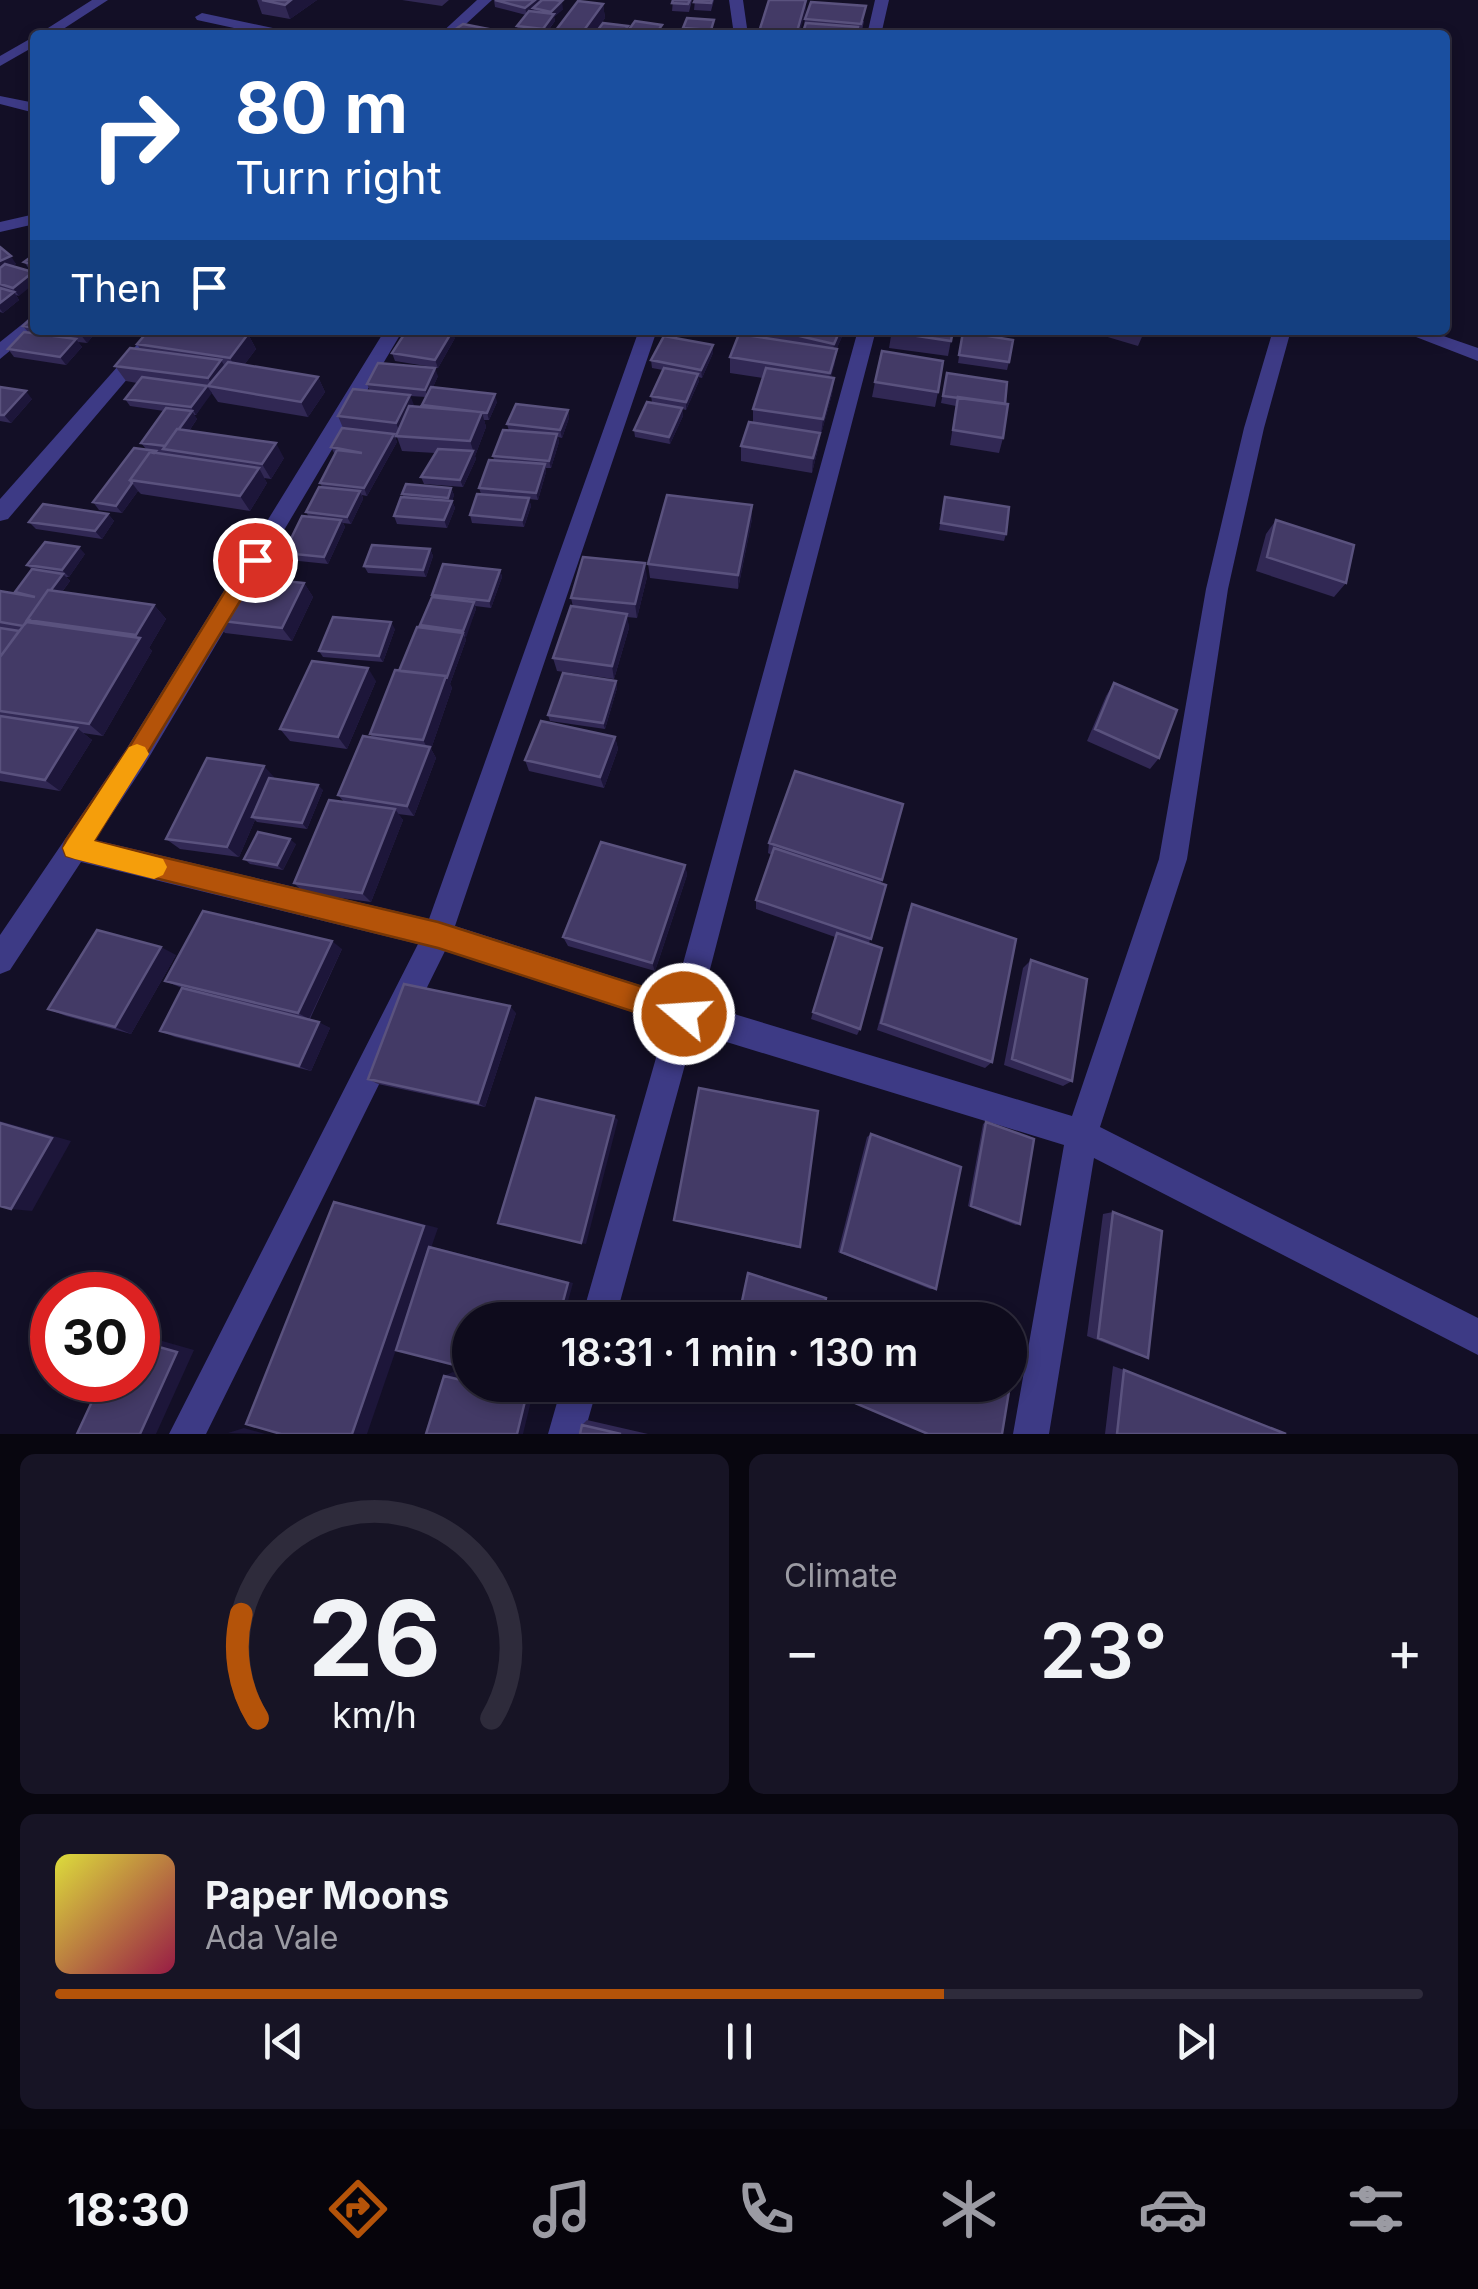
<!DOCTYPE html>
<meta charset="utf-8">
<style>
:root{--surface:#0e0b1c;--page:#171425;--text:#f1f3f6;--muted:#9b9ba3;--line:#2e2b3b;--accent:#b45309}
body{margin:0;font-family:Inter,sans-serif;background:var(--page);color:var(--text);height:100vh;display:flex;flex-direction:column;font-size:38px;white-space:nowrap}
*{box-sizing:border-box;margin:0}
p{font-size:32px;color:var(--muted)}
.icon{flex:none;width:55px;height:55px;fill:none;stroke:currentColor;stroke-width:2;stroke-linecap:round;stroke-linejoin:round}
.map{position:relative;height:1434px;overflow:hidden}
.details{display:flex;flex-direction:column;gap:20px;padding:20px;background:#08060f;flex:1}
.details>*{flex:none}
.guide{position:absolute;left:30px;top:30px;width:1420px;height:305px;border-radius:10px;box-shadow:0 5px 15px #0003,0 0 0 2px var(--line);background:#1a4fa0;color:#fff;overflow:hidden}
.speed{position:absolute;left:30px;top:1272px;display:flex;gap:20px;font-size:50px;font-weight:700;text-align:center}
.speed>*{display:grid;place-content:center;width:130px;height:130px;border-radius:50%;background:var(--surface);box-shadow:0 5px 15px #0003,0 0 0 2px var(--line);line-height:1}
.speed .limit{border:15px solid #d22;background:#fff;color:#111}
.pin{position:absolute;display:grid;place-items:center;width:85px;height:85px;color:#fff;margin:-42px;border:5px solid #fff;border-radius:50%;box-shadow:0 2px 10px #0007}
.me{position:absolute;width:110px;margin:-55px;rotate:288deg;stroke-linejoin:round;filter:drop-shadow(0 0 8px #0008)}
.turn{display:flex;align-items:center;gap:35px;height:210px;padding:0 40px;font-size:45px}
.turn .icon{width:130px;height:130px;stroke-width:2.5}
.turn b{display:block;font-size:70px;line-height:85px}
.then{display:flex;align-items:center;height:95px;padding:0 40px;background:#0003;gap:20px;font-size:38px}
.big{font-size:75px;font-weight:600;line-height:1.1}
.details .card{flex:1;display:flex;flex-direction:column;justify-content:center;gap:15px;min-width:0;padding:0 35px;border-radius:15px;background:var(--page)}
.details .dial{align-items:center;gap:0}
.dial svg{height:260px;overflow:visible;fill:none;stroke:var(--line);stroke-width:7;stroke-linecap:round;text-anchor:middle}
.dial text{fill:var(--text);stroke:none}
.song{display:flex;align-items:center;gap:30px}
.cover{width:120px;height:120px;border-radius:15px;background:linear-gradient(135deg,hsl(60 70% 55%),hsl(340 70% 35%))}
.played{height:10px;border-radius:5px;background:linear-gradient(90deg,var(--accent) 65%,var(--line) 65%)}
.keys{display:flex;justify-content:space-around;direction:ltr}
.heat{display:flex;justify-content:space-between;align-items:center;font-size:55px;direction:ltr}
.details .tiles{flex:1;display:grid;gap:20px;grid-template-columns:1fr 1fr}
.card:last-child{grid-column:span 2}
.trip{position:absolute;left:452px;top:1302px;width:575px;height:100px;border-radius:50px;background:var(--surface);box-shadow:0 5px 15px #0003,0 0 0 2px var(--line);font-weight:600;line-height:100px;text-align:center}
.dock{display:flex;height:160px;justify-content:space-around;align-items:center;background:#06040b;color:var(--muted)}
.dock .icon{width:70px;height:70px}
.dock .active{color:var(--accent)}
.dock b{font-size:45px;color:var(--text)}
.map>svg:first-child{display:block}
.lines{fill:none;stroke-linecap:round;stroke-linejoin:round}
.minor{fill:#3d3a85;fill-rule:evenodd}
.wall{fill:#312854;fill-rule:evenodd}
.shaded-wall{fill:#1d163a}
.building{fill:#433a66;stroke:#5a527e;stroke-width:2.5}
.route{fill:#b45309;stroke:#753606;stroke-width:2.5}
.slow{fill:#f59e0b}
</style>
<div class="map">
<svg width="1478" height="1434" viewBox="0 0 1478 1434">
<rect width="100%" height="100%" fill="#130f26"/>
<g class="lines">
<path class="minor" d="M92 0H108L54 35H37Z
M477 0H492L454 35H439Z
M729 0H743L748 35H734Z
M875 0H889L881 35H867Z
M202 13 287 31 294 35H267L197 20 195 17Z
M35 36V46L0 66V56Z
M0 96 35 103V113L0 104Z
M35 214V224L0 232V222Z
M35 314V330L0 359V342Z
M150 330H169L8 519 0 521V499Z
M385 330H403L145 764 95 840 429 919 639 330H657L455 926 674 996 858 330H876L701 1004 1072 1116 1159 859 1206 589 1244 428 1273 330H1291L1264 428 1228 589 1187 859 1100 1127 1478 1318V1355L1094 1158 1049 1434H1013L1064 1145 694 1032 615 1320H581L666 1023 445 951 206 1434H169L418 944 81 862 10 970 0 974V935L127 748Z
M1398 330H1426L1478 348V361Z
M562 1385H598L584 1434H548Z"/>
</g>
<path class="wall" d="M257 0H317L290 19 262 14Z
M402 0H449L442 6Z
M494 0H541L563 9 554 17 555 21 545 35 519 34 517 26 526 15 495 7Z
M673 0H692L689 12 672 11Z
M695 0H714L711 11 694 10Z
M603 4 605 18 593 35H557L556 30Z
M805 19 864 21 861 35H802Z
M683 28H714L712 35H683Z
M0 247 16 264 12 266 19 296 16 295 19 300 3 313 0 312Z
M35 254V271L30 270 24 262Z
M35 314V330H98L87 343 78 342 82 347 66 365 14 357 8 349 28 332 23 326Z
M745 330H845L836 350 831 378H834L832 394 821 434H820L818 448 812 473 741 461V446L753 423V409L763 378 730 373V357L745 335Z
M892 330H953L948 356 889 348Z
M963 330H995L994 337 1009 362 1007 370 958 363Z
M1084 330H1145L1138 346Z
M248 334 256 349 244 365 318 377 325 392 308 417 218 402 211 392 196 415H194L197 419 189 431 284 458 271 479 264 478 267 483 250 511 141 494 138 491 122 513 99 510 93 502 146 449 141 443 164 411 130 406 125 399 137 383 126 381 115 366 140 349 137 344Z
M455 338 438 368 395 361 392 353Z
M713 353 702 378 698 377 699 381 686 410 682 409 683 416 670 444 635 437 634 430 652 402 651 396 663 370 652 368 651 360Z
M947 373 1005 404 1003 438 999 453 950 445 956 406 941 403Z
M438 376 433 387 497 402 489 420H484L486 427 475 456 476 459 463 487 424 484 421 477 435 453 402 451 397 437H395L397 442 367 496 362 495 363 499 351 524 343 523 345 527 328 564 289 560 284 553 309 517 306 512 322 487 320 483 335 455 331 447 343 428 338 416 370 391 367 384ZM410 396 426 397 422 405 423 407H414Z
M875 382 938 392 935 407 872 397Z
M0 387 32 399 11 423 0 421Z
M568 410 569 418 562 438 558 437 559 442 551 468H546V472L538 500 529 499 531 506 524 527 472 523 470 515 481 494 479 488 494 460 493 456 509 431 507 424Z
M451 488 454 495 452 501 455 508 447 528 397 524 394 516 404 497 402 494Z
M945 497 1006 534 1004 541 939 530Z
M108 514 114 521 102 539 36 529 29 522Z
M752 519 738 589 650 578 648 564Z
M1276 520 1346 583 1334 597 1256 571 1266 534Z
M430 549 433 556 426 577 368 573 364 566Z
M85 554 69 577H66L70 581 62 592 154 605 166 619 149 648 152 651 103 736 83 733 92 740 60 791 0 781V591L18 594 15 592 32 570 27 565Z
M500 570 502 577 491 608 475 606 476 609 465 637 466 640 450 684 452 688 431 749 436 758 414 816 398 814 403 820 371 902 304 893 294 883 344 802 338 795 373 738 370 734 399 671 422 628 420 625 433 597 432 595Z
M647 577 637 618 627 617 629 628 614 679 557 671 553 658 573 607 571 598Z
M304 583 313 597 292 641 225 633 214 620Z
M395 629 383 662 323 657 319 651Z
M376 681 347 749 290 741 280 729Z
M616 681 617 688 605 729 550 721 548 715Z
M1114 683 1159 758 1150 769 1087 741 1106 696Z
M615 737 618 749 604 788 529 771 525 760Z
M274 777V779L323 790 307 829 257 822 255 820 239 857 180 849 166 839Z
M903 804 881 883 869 944 860 1029 857 1035 811 1019 835 937 756 909V900L772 855 768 853 769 843Z
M296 844 283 870 250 864 244 859Z
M685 865 687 875 655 971 568 946 563 937Z
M912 904 992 1062 985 1068 877 1030 908 913Z
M342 949 310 1019 330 1028 311 1071 175 1037 160 1031 182 988 165 981Z
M176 955 131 1034 66 1016 48 1009Z
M1031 960 1072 1081 1063 1086 1004 1065 1023 968Z
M516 1013 485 1107 378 1084 368 1079Z
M986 1122 1020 1224 1016 1225 968 1206 983 1124Z
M871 1134 936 1289H930L838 1252 867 1137Z
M1113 1212 1148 1358 1136 1355 1087 1336 1103 1214Z
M674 1220 800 1247 798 1248Z
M866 1306 903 1320H863Z
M1113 1366 1124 1370 1286 1434H1105Z
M847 1385H1010L848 1400 844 1396Z
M587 1420 648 1434H580L582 1425Z"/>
<path class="shaded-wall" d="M291 0H317L290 19 285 5Z
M535 0H541V4L527 15 525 8Z
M806 0V11L799 35H796Z
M562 1 563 9 554 17 555 21 544 35 543 29 552 16 551 12Z
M603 4 605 18 593 35H582V33Z
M11 256 16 264 0 272V261Z
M33 272 35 275V283L19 296 13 288Z
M14 292 19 300 3 313 0 309V303Z
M86 330H98L87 343 81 335Z
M453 330 455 338 438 368 435 360Z
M840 330H845L836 350 835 364 828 388 834 344Z
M248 334 256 349 238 373 230 358Z
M76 339 82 347 66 365 60 357Z
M713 345V353L702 378 701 370Z
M221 360 230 375 214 387 208 378Z
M435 368 438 376 428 398 425 390Z
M698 374 699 381 686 410V402Z
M318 377 325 392 308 417 301 402Z
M834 378 832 394 821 434 823 419Z
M207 386 212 393 196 415 191 407Z
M26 391 32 399 11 423 4 415Z
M495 394 497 402 489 420 487 413Z
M410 395 416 410 402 438 396 423Z
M682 408 683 416 670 444 669 437Z
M568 410 569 418 562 438 560 430Z
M192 411 197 419 175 451 168 446Z
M482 412 486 427 475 456 470 441Z
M820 433 818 448 812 473 813 458Z
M394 434 397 442 367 496 364 488Z
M557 434 559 442 551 468 549 461Z
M276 443 284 458 271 479 262 464Z
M473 451 476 459 463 487 460 480Z
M545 464 546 472 538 500 536 493Z
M259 468 267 483 250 511 240 496Z
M132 483 138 491 122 513 116 506Z
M451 488 454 495 452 501 455 508 447 528 444 520 450 505 448 498Z
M360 491 363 499 351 524 347 517Z
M529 498 531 506 524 527 522 520Z
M752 505V519L738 589V575Z
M108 514 114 521 102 539 95 531Z
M341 520 345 527 328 564 324 557Z
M79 547 85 554 69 577 62 570Z
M430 549 433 556 426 577 423 570Z
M645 563 647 577 637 618 635 604Z
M500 570 502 577 491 608 489 601Z
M63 574 70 581 40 621 29 620Z
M304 583 313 597 292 641 282 628Z
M474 602 476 609 466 638 463 631Z
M154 605 166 619 149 648 152 651 103 736 89 724 139 639 136 635Z
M627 614 629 628 614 679 612 666Z
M391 622 395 629 383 662 379 656Z
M463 633 466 640 450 684 452 688 431 749 436 758 414 816 407 806 428 749 423 740Z
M368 668 376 681 347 749 338 737Z
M616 681 617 688 605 729 603 723Z
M77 728 92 740 60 791 45 780Z
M615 737 618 749 604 788 600 777Z
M264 766 274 777 256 817H252L255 820 239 857 227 847Z
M318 785 323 790 307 829 302 823Z
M395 809 403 820 371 902 362 893Z
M290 839 296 844 283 870 277 865Z
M685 865 687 875 655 971 652 963Z
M332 941 342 949 309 1019 298 1013Z
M161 947 176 955 131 1034 115 1027Z
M510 1006 516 1013 485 1107 478 1103Z
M319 1022 330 1028 311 1071 299 1066Z
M614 1116 618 1120 586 1244 581 1243Z
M0 1121 71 1141 32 1211 11 1209Z
M334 1202 351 1205 438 1228 431 1248H438L573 1283 563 1320H558L431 1248 367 1434H352Z
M138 1335H141L194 1350 156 1434H140Z
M453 1372 470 1377V1382L444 1376Z
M479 1385H501L533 1393 523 1434H517Z
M244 1428 265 1434 228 1433Z"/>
<path class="building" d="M262 0H291L285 5Z
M495 0H535L525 8Z
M542 0H555L562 1 551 12 533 8Z
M673 0H690L688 4 672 3Z
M695 0H712L711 3 694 2Z
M769 0H806L796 35H758Z
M578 1 603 4 582 33 556 30Z
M811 2 866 6 861 24 805 19Z
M529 11 554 14 543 29 517 26Z
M687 18 714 20 711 30 683 28Z
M635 21 662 25 655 35H625Z
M603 23 628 26 622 35H594Z
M806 23 858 27 856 35H802Z
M463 24 489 29 484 35H447Z
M687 30 714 35H683Z
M0 247 11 256 0 261Z
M35 254V265L24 262Z
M5 264 33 272 13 288 0 284V268Z
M0 288 14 292 0 303Z
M35 314V328L23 326Z
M48 330H86L81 335Z
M149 330H221L248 334 230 358 137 344Z
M407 330H453L435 360 392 353Z
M774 330H840L834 344Z
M892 330H953L951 341 891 332Z
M24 332 76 339 60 357 8 349Z
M963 332 1013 340 1009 362 959 355Z
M739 334 837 349 830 373 730 357Z
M664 336 713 345 701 370 651 360Z
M130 348 221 360 208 378 115 366Z
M882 351 943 361 938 392 875 382Z
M228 362 318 377 301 402 208 386Z
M378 363 435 368 425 390 367 384Z
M664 368 698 374 686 402 651 396Z
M766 368 834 378 823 419 753 409Z
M947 373 1007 382 1005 404 943 396Z
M142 377 207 386 191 407 125 399Z
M0 387 26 391 4 415H0Z
M431 387 495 394 487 413 422 405Z
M353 389 410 395 396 423 338 416Z
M958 397 1008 404 1003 438 953 430Z
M647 402 682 408 669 437 634 430Z
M516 404 568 410 560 430 507 424Z
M409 406 482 412 470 441 396 436Z
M166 408 192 411 179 429H177L165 446 141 443Z
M749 422 820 433 813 458 741 446Z
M342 428 394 434 364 488 320 483 337 450 362 453 331 447Z
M177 429 276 443 262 464 163 449Z
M503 430 557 434 549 461 493 456Z
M134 448 156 451 154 453 150 452 130 480 132 483 116 506 93 502Z
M438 449 473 451 460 480 421 477Z
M150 452 259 468 240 496 130 480Z
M489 460 545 464 536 493 479 488Z
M406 484 451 488 448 498 402 494Z
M319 487 360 491 347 517 306 512Z
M477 494 529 498 522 520 470 515Z
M667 495 752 505 738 575 648 564Z
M401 497 452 501 444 520 394 516Z
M945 497 1009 507 1006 534 941 523Z
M43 504 108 514 95 531 29 522Z
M302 516 341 520 324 557 284 553Z
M1276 520 1354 545 1346 583 1267 557Z
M45 542 79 547 62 570 27 565Z
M372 545 430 549 423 570 364 566Z
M583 557 645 563 635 604 571 598Z
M443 564 500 570 489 601 432 595Z
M32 569 63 574 51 590H48L27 620H29L23 626 0 622V591L35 597 15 592Z
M238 576 304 583 282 628 214 620Z
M48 590 154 605 136 635 27 620Z
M432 597 474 602 463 631 420 625Z
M571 606 627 614 612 666 553 658Z
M333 617 391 622 379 656 319 651Z
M26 622 140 638 89 724 0 711V657Z
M417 627 463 633 447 677 446 676 399 671Z
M0 628 19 631 0 657Z
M312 661 368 668 338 737 280 729Z
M395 670 446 676 423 740 370 734Z
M563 673 616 681 603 723 548 715Z
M1114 683 1177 710 1159 758 1095 729Z
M0 716 77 728 45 780 0 772Z
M541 721 615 737 600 777 525 760Z
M363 736 430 747 407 806 338 795Z
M207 758 264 766 227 847 166 839Z
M795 771 903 804 882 880 769 843Z
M269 778 318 785 302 823 252 817Z
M329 800 395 809 362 893 294 883Z
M258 832 290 839 277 865 244 859Z
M601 842 685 865 652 963 563 937Z
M774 848 886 885 871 939 756 900Z
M912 904 1016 939 992 1062 881 1023Z
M203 911 332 941 298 1013 165 981Z
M97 930 161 947 115 1027 48 1009Z
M837 933 882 948 860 1029 813 1012Z
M1031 960 1087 979 1072 1081 1012 1059Z
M404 984 510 1006 478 1103 368 1079Z
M182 988 319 1022 299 1066 160 1031Z
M699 1088 818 1111 800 1247 674 1220Z
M536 1098 614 1116 581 1243 498 1223Z
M986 1122 1034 1139 1020 1224 971 1206Z
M0 1123 52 1138 11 1209 0 1206Z
M871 1134 961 1167 936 1289 841 1252Z
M334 1202 424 1226 352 1434H281L246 1424Z
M1113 1212 1162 1231 1148 1358 1098 1338Z
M429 1247 568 1283 558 1320H470V1369L396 1350Z
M748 1273 826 1298 822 1320H738Z
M870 1307 903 1320H867Z
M138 1341 177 1352 140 1434H77L102 1380H138Z
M1010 1363 1013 1365 1010 1385Z
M1124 1370 1286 1434H1117Z
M444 1376 470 1382V1385H479L526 1397 517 1434H426Z
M851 1385H1010L1002 1434H928L848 1400Z
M582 1425 621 1434H580Z"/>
<path class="route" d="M255 552 265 560 262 565 94 841 438 922 684 1000 694 1004 698 1014 694 1024 684 1028 438 948 66 856 63 848 66 840 128 749 248 554Z"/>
<path class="slow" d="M137 744 145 747 149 754 94 841 163 859 167 867 163 875 154 879 75 859 66 856 63 848 129 747Z"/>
</svg>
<div class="speed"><div class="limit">30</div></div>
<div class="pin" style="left:255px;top:560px;background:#d93025"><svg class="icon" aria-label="arrive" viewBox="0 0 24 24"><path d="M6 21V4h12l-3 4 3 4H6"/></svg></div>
<svg class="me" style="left:684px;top:1014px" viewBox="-20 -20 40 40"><circle r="17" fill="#b45309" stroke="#fff" stroke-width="3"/><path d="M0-11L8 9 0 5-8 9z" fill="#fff"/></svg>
<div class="trip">18:31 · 1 min · 130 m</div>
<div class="guide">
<div class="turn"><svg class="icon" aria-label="right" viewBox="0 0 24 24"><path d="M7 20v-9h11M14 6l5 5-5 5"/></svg><div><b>80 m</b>Turn right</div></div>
<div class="then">Then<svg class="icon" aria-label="arrive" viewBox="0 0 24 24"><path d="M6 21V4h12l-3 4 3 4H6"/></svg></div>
</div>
</div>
<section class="details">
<div class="tiles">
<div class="card dial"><svg viewBox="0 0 100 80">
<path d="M14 69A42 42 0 1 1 86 69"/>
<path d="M14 69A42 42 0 0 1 9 37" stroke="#b45309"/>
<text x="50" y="56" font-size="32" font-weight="700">26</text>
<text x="50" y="72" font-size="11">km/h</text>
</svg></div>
<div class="card"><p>Climate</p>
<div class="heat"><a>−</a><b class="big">23°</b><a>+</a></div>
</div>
<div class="card">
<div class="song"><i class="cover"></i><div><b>Paper Moons</b><p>Ada Vale</p></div></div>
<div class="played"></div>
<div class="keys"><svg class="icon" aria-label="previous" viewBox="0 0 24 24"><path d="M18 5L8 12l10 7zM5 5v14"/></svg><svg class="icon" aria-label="pause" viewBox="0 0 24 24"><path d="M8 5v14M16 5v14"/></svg><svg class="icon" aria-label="next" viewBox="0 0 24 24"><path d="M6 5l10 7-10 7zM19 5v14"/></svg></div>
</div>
</div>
</section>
<nav class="dock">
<b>18:30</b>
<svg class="icon active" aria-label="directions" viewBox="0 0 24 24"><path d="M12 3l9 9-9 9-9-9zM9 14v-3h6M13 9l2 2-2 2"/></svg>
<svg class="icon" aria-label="music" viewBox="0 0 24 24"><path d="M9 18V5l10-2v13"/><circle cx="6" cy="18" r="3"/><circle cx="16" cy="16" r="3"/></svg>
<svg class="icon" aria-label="phone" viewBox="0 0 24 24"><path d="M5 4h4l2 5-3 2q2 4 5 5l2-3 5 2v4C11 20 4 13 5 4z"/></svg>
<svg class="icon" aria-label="climate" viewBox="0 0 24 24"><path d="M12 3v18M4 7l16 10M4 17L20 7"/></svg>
<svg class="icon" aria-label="car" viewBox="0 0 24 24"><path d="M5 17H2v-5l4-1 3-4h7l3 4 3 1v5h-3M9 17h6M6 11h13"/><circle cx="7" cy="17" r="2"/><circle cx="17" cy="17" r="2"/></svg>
<svg class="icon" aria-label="filters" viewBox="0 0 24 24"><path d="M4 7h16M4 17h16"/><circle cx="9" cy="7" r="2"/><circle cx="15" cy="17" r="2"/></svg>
</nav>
